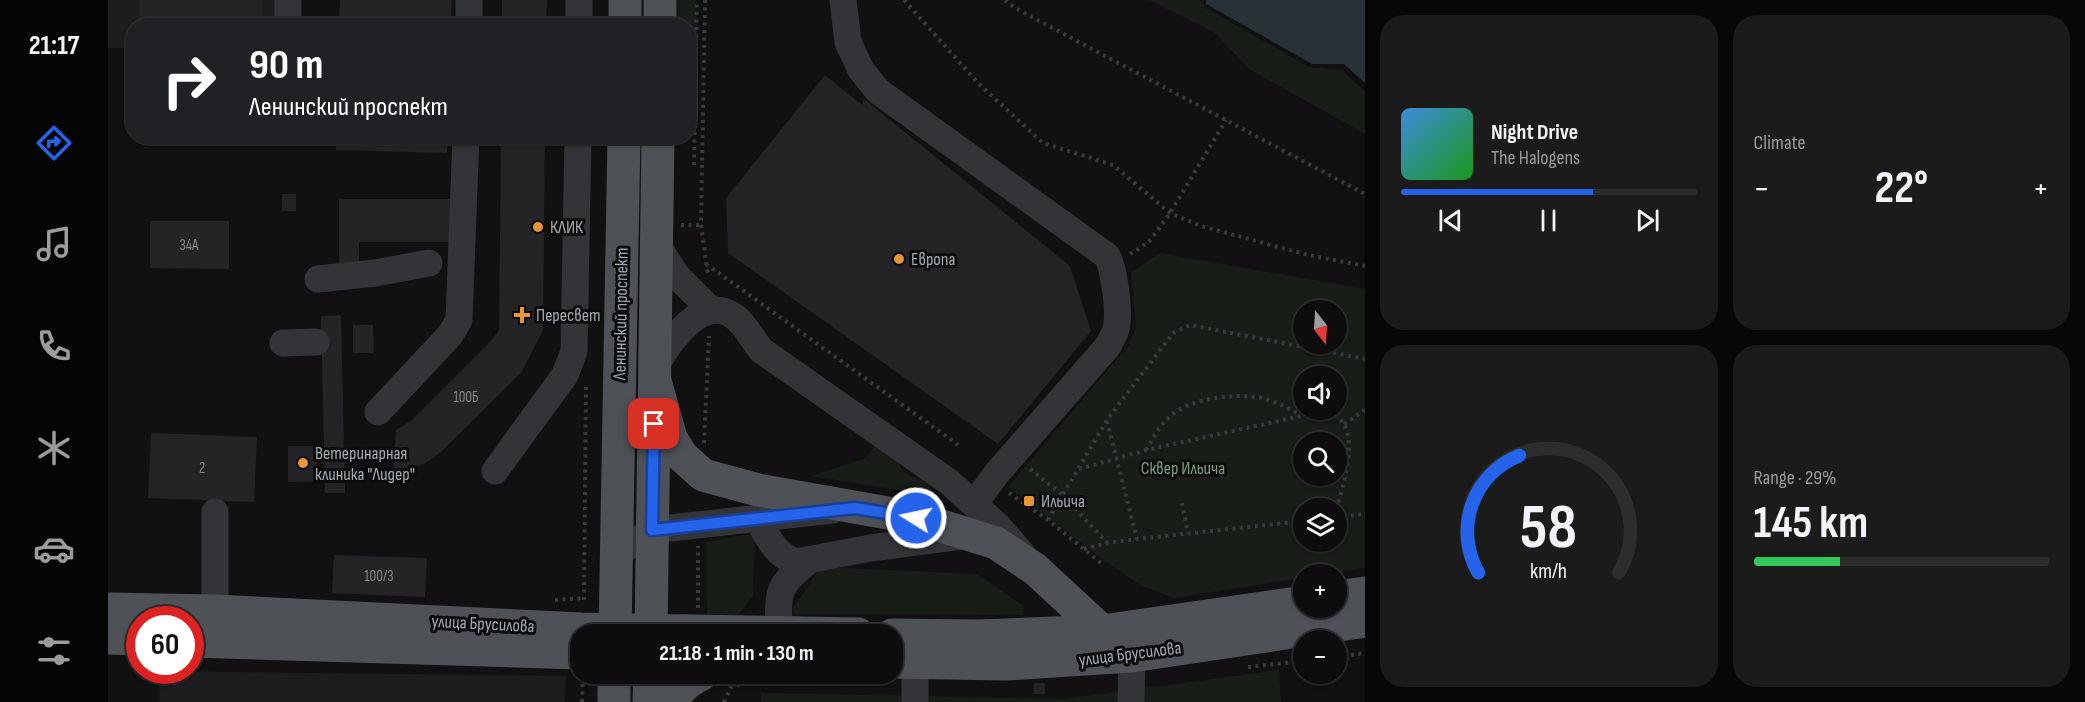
<!DOCTYPE html>
<meta charset="utf-8">
<style>
:root{--surface:#0d0d0e;--page:#1b1b1c;--text:#f1f3f6;--muted:#9a9c9e;--line:#2d2d2e;--accent:#2563eb}
body{margin:0;font-family:"Sofia Sans Condensed",sans-serif;background:var(--page);color:var(--text);height:100vh;display:flex;flex-direction:column;font-size:22px;white-space:nowrap}
*{box-sizing:border-box;margin:0}
p{font-size:20px;color:var(--muted)}
.icon{flex:none;width:33px;height:33px;fill:none;stroke:currentColor;stroke-width:2;stroke-linecap:round;stroke-linejoin:round}
.map{position:relative;flex:1;overflow:hidden}
.panel{display:flex;flex-direction:column;gap:15px;padding:15px;background:#070708;width:720px}
.panel>*{flex:none}
.top-card{position:absolute;left:18px;top:18px;width:570px;height:126px;border-radius:24px;box-shadow:0 2px 4px #0004,0 0 0 2px var(--line);background:#202124;color:#fff;overflow:hidden}
.needle{width:39px;rotate:163deg}
.fabs{position:absolute;left:1185px;top:300px;display:grid;gap:12px}
.fabs a{display:grid;place-items:center;width:54px;height:54px;border-radius:50%;background:var(--surface);box-shadow:0 2px 4px #0004,0 0 0 2px var(--line);font-size:30px}
.speed{position:absolute;left:18px;top:606px;display:flex;gap:12px;font-size:30px;font-weight:700;text-align:center}
.speed>*{display:grid;place-content:center;width:78px;height:78px;border-radius:50%;background:var(--surface);box-shadow:0 2px 4px #0004,0 0 0 2px var(--line);line-height:1}
.speed .limit{border:9px solid #d22;background:#fff;color:#111}
.pin{position:absolute;display:grid;place-items:center;width:51px;height:51px;color:#fff;margin:-26px;border-radius:12px;box-shadow:0 3px 9px #0006}
.me{position:absolute;width:66px;margin:-33px;rotate:280deg;stroke-linejoin:round;filter:drop-shadow(0 0 4px #0008)}
.turn{display:flex;align-items:center;gap:21px;height:126px;padding:0 24px;font-size:27px}
.turn .icon{width:78px;height:78px;stroke-width:2.5}
.turn b{display:block;font-size:42px;line-height:51px}
.big{font-size:45px;font-weight:700;line-height:1.1}
.panel .tile{flex:1;display:flex;flex-direction:column;justify-content:center;gap:9px;min-width:0;padding:0 21px;border-radius:24px;background:var(--page)}
.panel .dial{align-items:center;gap:0}
.dial svg{height:156px;overflow:visible;fill:none;stroke:var(--line);stroke-width:7;stroke-linecap:round;text-anchor:middle}
.dial text{fill:var(--text);stroke:none}
.song{display:flex;align-items:center;gap:18px}
.cover{width:72px;height:72px;border-radius:9px;background:linear-gradient(135deg,hsl(210 70% 55%),hsl(120 70% 35%))}
.played{height:6px;border-radius:3px;background:linear-gradient(90deg,var(--accent) 65%,var(--line) 65%)}
.keys{display:flex;justify-content:space-around;direction:ltr}
.heat{display:flex;justify-content:space-between;align-items:center;font-size:33px;direction:ltr}
.charge{height:9px;border-radius:4px;background:linear-gradient(90deg,#34c759 29%,var(--line) 0)}
.panel .tiles{flex:1;display:grid;gap:15px;grid-template-columns:repeat(2,1fr)}
.trip{position:absolute;left:462px;top:624px;width:333px;height:60px;border-radius:24px;background:var(--surface);box-shadow:0 2px 4px #0004,0 0 0 2px var(--line);font-weight:700;line-height:60px;text-align:center}
main{display:flex;flex:1;min-height:0}
.menu{display:flex;flex-direction:column;width:108px;justify-content:space-around;align-items:center;background:#050506;color:var(--muted)}
.menu .icon{width:42px;height:42px}
.menu .active{color:var(--accent)}
.menu b{font-size:27px;color:var(--text)}
.map>svg:first-child{display:block}
.built{fill:#1d1d1f}
.green{fill:#181d18;fill-rule:evenodd}
.water{fill:#283135}
.building{fill:#242426}
.lines{fill:none;stroke-linecap:round;stroke-linejoin:round}
.path{stroke:#383b3e;stroke-width:4;stroke-dasharray:3 4.5;stroke-linecap:butt}
.minor{stroke:#323437;stroke-width:27}
.major{stroke:#4e5156;stroke-width:33}
.route-casing{stroke:#184099;stroke-width:15}
.route{stroke:#2563eb;stroke-width:10}
.poi-dot{fill:#e89633;stroke:#0c0c0d;stroke-width:2}
.labels{text-anchor:middle;dominant-baseline:central;stroke-width:6;stroke-linejoin:round;paint-order:stroke}
.number-label{font-size:15px;fill:#82888e}
.poi-label{font-size:18px;fill:#a3aab2;stroke:#0c0c0d;text-anchor:start}
.street-label{font-size:18px;fill:#a3aab2;stroke:#0c0c0d}
.park-label{font-size:18px;fill:#7d9d7b;stroke:#0c0c0d}
</style>
<main>
<nav class="menu">
<b>21:17</b>
<svg class="icon active" aria-label="directions" viewBox="0 0 24 24"><path d="M12 3l9 9-9 9-9-9zM9 14v-3h6M13 9l2 2-2 2"/></svg>
<svg class="icon" aria-label="music" viewBox="0 0 24 24"><path d="M9 18V5l10-2v13"/><circle cx="6" cy="18" r="3"/><circle cx="16" cy="16" r="3"/></svg>
<svg class="icon" aria-label="phone" viewBox="0 0 24 24"><path d="M5 4h4l2 5-3 2q2 4 5 5l2-3 5 2v4C11 20 4 13 5 4z"/></svg>
<svg class="icon" aria-label="climate" viewBox="0 0 24 24"><path d="M12 3v18M4 7l16 10M4 17L20 7"/></svg>
<svg class="icon" aria-label="car" viewBox="0 0 24 24"><path d="M5 17H2v-5l4-1 3-4h7l3 4 3 1v5h-3M9 17h6M6 11h13"/><circle cx="7" cy="17" r="2"/><circle cx="17" cy="17" r="2"/></svg>
<svg class="icon" aria-label="filters" viewBox="0 0 24 24"><path d="M4 7h16M4 17h16"/><circle cx="9" cy="7" r="2"/><circle cx="15" cy="17" r="2"/></svg>
</nav>
<div class="map">
<svg width="1257" height="702" viewBox="0 0 1257 702">
<rect width="100%" height="100%" fill="#111112"/>
<path class="built" d="M0 0H171V25L26 26 25 48H0Z
M51 671 458 676 457 702H51Z"/>
<path class="green" d="M571 0H589L588 113H581L580 26 570 25Z
M1041 0H1093L1098 8 1201 67 1234 70 1257 92V134L1141 69 1106 32Z
M1052 253 1257 289V568L1216 574H1196L1195 578 1066 598 1034 586 998 562 900 487 1021 345 1028 327 1023 272ZM1228 310V344H1196V310ZM1196 376H1228V410H1196ZM1196 442H1228V476H1196ZM1228 508V542H1196V508Z
M771 442 781 448 793 468 799 474 820 483 828 496 703 476 756 459Z
M647 533 645 596 630 615 599 614 598 542Z
M713 567 869 574 916 606 915 615 687 614 685 608Z
M1171 670 1173 702H653V693L955 699Z"/>
<path class="water" d="M1098 0H1257V83L1236 64H1204L1098 4Z"/>
<path class="building" d="M31 0H154V21H31Z
M232 0H344L343 26H231Z
M394 0H439L438 26H394Z
M717 75 754 105 756 99 962 266 983 331 890 444 620 253 618 198Z
M228 136H340L339 153 228 150Z
M393 136H437L435 330 413 373 333 452 316 464 295 470 285 471 288 430 303 421 382 342 391 330Z
M174 194H188V211H174Z
M231 199H343V242H251V263H231Z
M42 221H121V269L42 268Z
M233 315 237 493H217L213 316Z
M245 325H265L266 353H245Z
M43 433 149 437 146 502 40 498Z
M180 446H209L210 481 180 482Z
M226 555 319 558 317 597 224 593Z
M926 683H937V694H925Z"/>
<g class="lines">
<path class="path" d="M597 0 593 225 600 275
M796 0 870 83 935 143 1005 165 1062 213 1093 226 1200 255 1257 266
M897 0 907 8 1257 194
M586 165 589 0
M573 225H593
M1022 254 1041 242 1062 213 1118 120
M598 264 853 447
M999 421 1029 539
M1236 424 1257 410
M596 443 601 336
M1038 450C1046 437 1053 422 1066 413 1088 398 1123 394 1148 397 1164 399 1178 407 1191 414
M922 469 955 495 999 543
M971 469 1038 450 1212 412C1216 413 1222 413 1226 415 1255 430 1234 487 1228 511
M901 493 940 520 993 563
M1074 503 1080 533
M1228 517 1257 514
M940 520 999 420 1065 333 1082 325 1257 359
M976 549 999 543 1029 539 1196 521
M447 600 476 598
M476 600 478 385
M590 608V546
M1228 657 1257 653
M1140 667 1196 661
M474 702 475 676
M616 702 623 687 656 678 767 679"/>
<path class="minor" d="M180 0V26
M361 0V26
M735 0 740 42 753 70 770 91 999 256C1006 269 1011 307 1009 323 1009 331 1004 338 1000 346L889 473 866 504
M471 26V0
M550 247 569 276 602 309
M210 279 267 273 321 263
M175 343 208 342
M547 367C561 342 595 292 627 317 638 325 644 339 653 350L841 482 890 526 915 555
M270 412 342 335 351 320 358 136
M387 471 457 375 466 351 470 136
M107 512V611
M649 518C659 536 667 555 688 562L763 548 861 535
M510 554 544 530 725 510
M671 632C670 592 668 586 701 561
M807 702V663
M1023 702 1024 656"/>
<path class="major" d="M517 26V0
M552 26V0
M547 381 563 438 574 456 595 475 650 490 808 518 888 543 927 569 994 631
M1228 597 1257 593
M0 609 107 611 473 629 750 634
M507 634 516 136
M543 634 550 136
M784 635 871 636 994 631 1196 602
M0 638 32 639
M82 641 472 653
M784 662 898 664 1024 656 1257 621
M506 702V674
M541 702 542 674
M562 702C570 690 581 680 594 674"/>
</g>
<g class="lines">
<defs>
<path id="route" d="M546 424 544 530 747 508 808 518"/>
</defs>
<use href="#route" class="route-casing"/>
<use href="#route" class="route"/>
</g>
<g class="poi-dot">
<circle cx="430" cy="227" r="6"/>
<circle cx="791" cy="259" r="6"/>
<path d="M411 306h6v6h6v6h-6v6h-6v-6h-6v-6h6z"/>
<circle cx="195" cy="463" r="6"/>
<rect x="915" y="495" width="12" height="12" rx="3"/>
</g>
<g class="labels">
<g class="number-label">
<text x="81" y="245">34А</text>
<text x="358" y="397">100Б</text>
<text x="94" y="468">2</text>
<text x="271" y="576">100/3</text>
</g>
<g class="poi-label">
<text x="442" y="227">КЛИК</text>
<text x="803" y="259">Европа</text>
<text x="428" y="315">Пересвет</text>
<text x="207" y="453">Ветеринарная<tspan x="207" dy="21">клиника "Лидер"</tspan></text>
<text x="933" y="501">Ильича</text>
</g>
<g class="street-label">
<text transform="translate(513 314) rotate(-89)">Ленинский проспект</text>
<text transform="translate(375 624) rotate(3)">улица Брусилова</text>
<text transform="translate(1022 654) rotate(-7)">улица Брусилова</text>
</g>
<g class="park-label">
<text x="1075" y="468">Сквер Ильича</text>
</g>
</g>
</svg>
<div class="fabs">
<a><svg class="needle" viewBox="-14 -14 28 28"><path d="M0-13l5 13h-10z" fill="#e53935"/><path d="M0 13l5-13h-10z" fill="#9a9c9e"/></svg></a>
<a><svg class="icon" aria-label="sound" viewBox="0 0 24 24"><path d="M4 9h4l5-4v14l-5-4H4zM17 9q2 3 0 6"/></svg></a>
<a><svg class="icon" aria-label="search" viewBox="0 0 24 24"><circle cx="10" cy="10" r="6"/><path d="M15 15l6 6"/></svg></a>
<a><svg class="icon" aria-label="layers" viewBox="0 0 24 24"><path d="M12 4l9 5-9 5-9-5zM3 14l9 5 9-5"/></svg></a>
<a>+</a>
<a>−</a>
</div>
<div class="speed"><div class="limit">60</div></div>
<div class="pin" style="left:546px;top:424px;background:#d93025"><svg class="icon" aria-label="arrive" viewBox="0 0 24 24"><path d="M6 21V4h12l-3 4 3 4H6"/></svg></div>
<svg class="me" style="left:808px;top:518px" viewBox="-20 -20 40 40"><circle r="17" fill="#2563eb" stroke="#fff" stroke-width="3"/><path d="M0-11L8 9 0 5-8 9z" fill="#fff"/></svg>
<div class="trip">21:18 · 1 min · 130 m</div>
<div class="top-card">
<div class="turn"><svg class="icon" aria-label="right" viewBox="0 0 24 24"><path d="M7 20v-9h11M14 6l5 5-5 5"/></svg><div><b>90 m</b>Ленинский проспект</div></div>
</div>
</div>
<section class="panel">
<div class="tiles">
<div class="tile">
<div class="song"><i class="cover"></i><div><b>Night Drive</b><p>The Halogens</p></div></div>
<div class="played"></div>
<div class="keys"><svg class="icon" aria-label="previous" viewBox="0 0 24 24"><path d="M18 5L8 12l10 7zM5 5v14"/></svg><svg class="icon" aria-label="pause" viewBox="0 0 24 24"><path d="M8 5v14M16 5v14"/></svg><svg class="icon" aria-label="next" viewBox="0 0 24 24"><path d="M6 5l10 7-10 7zM19 5v14"/></svg></div>
</div>
<div class="tile"><p>Climate</p>
<div class="heat"><a>−</a><b class="big">22°</b><a>+</a></div>
</div>
<div class="tile dial"><svg viewBox="0 0 100 80">
<path d="M14 69A42 42 0 1 1 86 69"/>
<path d="M14 69A42 42 0 0 1 35 9" stroke="#2563eb"/>
<text x="50" y="56" font-size="32" font-weight="700">58</text>
<text x="50" y="72" font-size="11">km/h</text>
</svg></div>
<div class="tile"><p>Range · 29%</p><b class="big">145 km</b><div class="charge"></div></div>
</div>
</section>
</main>
